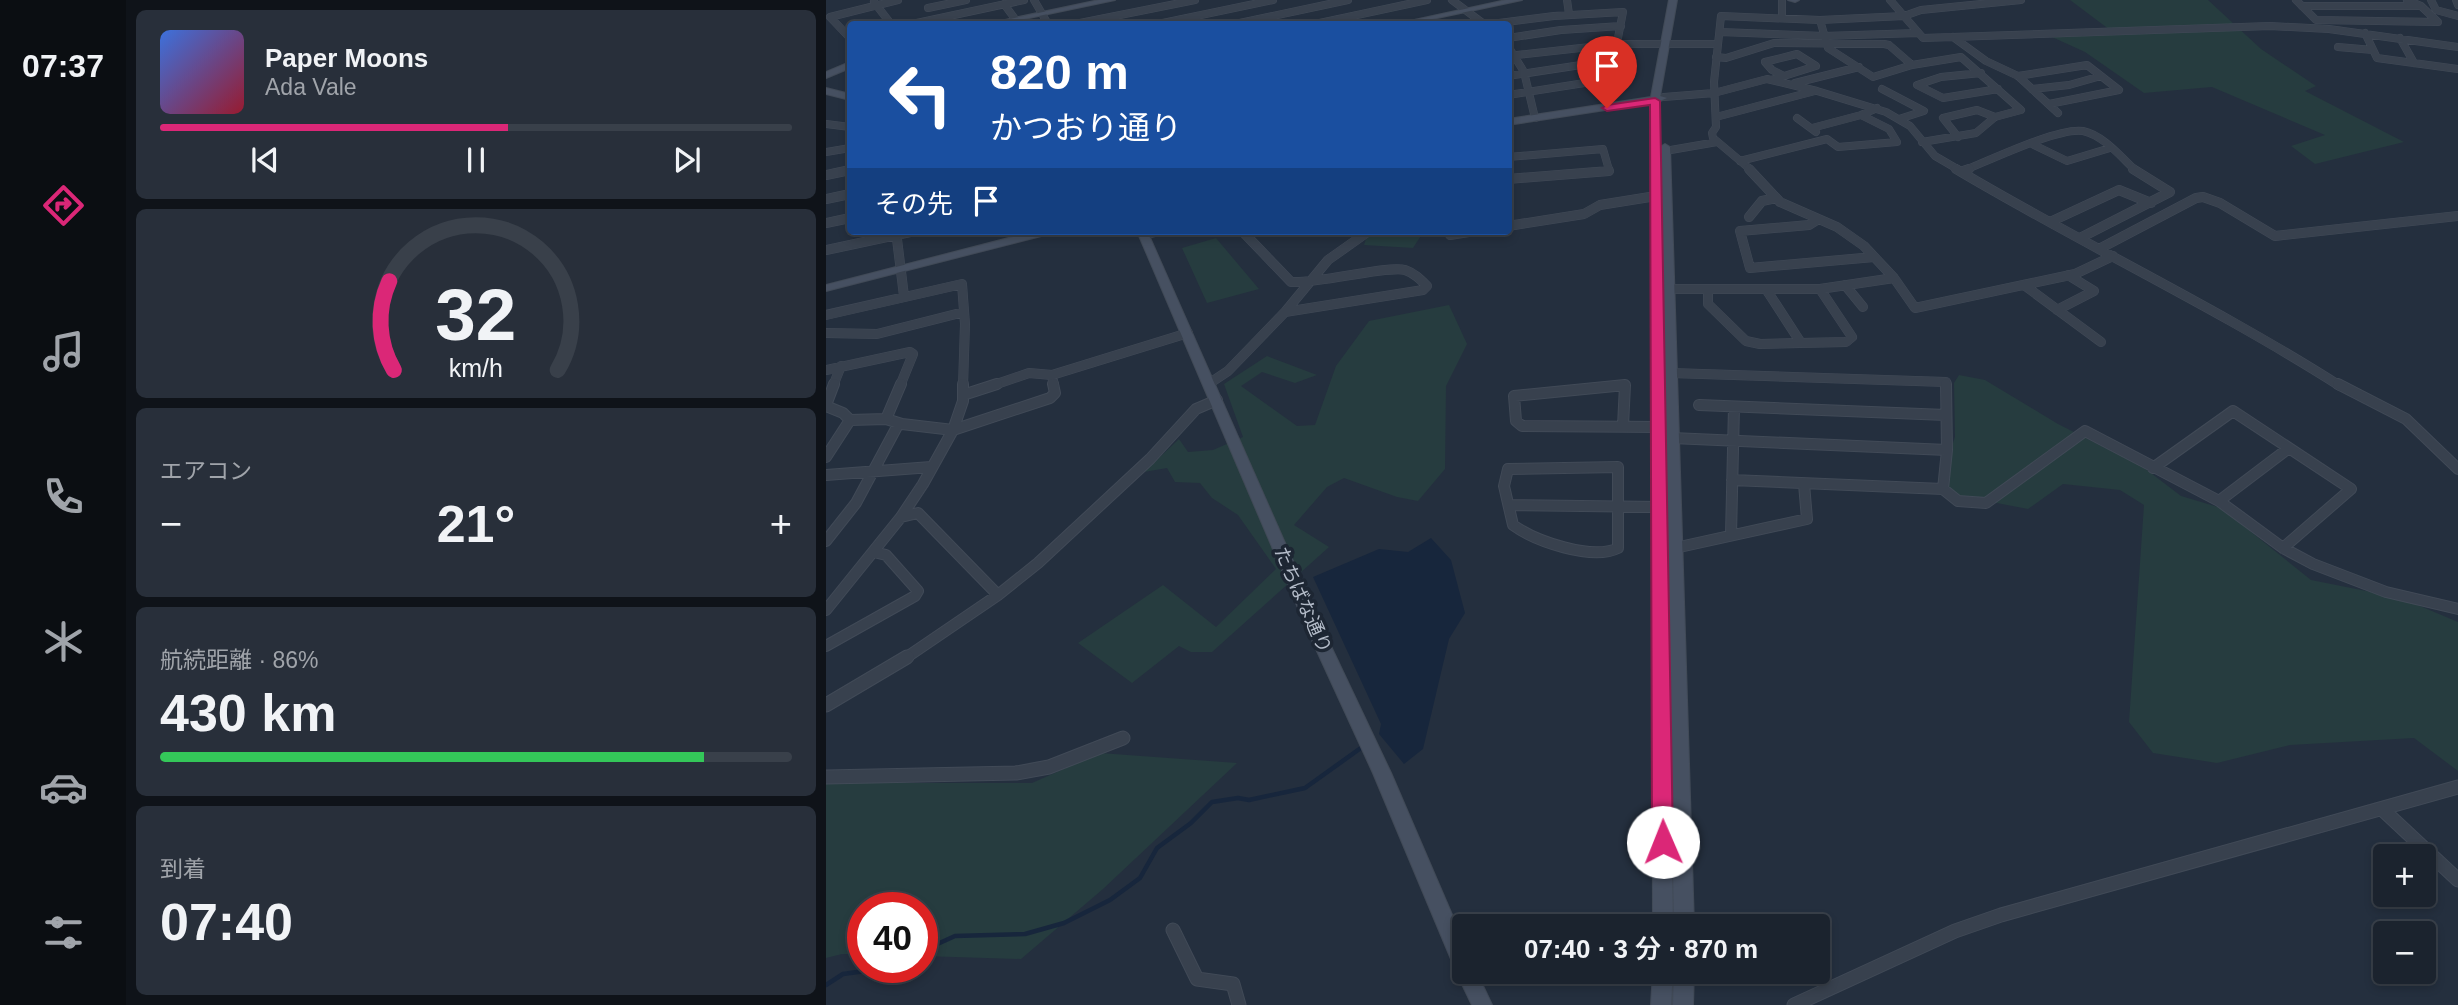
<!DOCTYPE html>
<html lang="ja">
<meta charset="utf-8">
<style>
:root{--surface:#1b232e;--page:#282f3a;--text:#f1f3f6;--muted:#a0a4aa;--line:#39404a;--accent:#db2777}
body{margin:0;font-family:Helvetica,"Noto Sans JP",sans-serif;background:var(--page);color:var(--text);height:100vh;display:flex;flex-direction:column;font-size:26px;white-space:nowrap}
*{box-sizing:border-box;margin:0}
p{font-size:23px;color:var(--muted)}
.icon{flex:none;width:38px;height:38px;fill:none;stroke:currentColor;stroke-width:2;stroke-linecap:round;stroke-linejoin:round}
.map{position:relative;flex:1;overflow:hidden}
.drawer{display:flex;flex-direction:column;gap:10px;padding:10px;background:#0f1319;width:700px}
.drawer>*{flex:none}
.hud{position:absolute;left:21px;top:21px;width:665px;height:214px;border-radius:7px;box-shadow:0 4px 10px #0003,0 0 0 2px var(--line);background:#1a4fa0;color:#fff;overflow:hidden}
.tools{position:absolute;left:1547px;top:844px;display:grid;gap:14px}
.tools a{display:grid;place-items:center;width:63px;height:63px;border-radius:7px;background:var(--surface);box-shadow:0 4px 10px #0003,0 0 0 2px var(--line);font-size:35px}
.speed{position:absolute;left:21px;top:892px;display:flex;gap:14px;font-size:35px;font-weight:700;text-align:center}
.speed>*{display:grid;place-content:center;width:91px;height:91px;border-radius:50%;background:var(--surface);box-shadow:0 4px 10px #0003,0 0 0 2px var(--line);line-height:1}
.speed .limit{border:10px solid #d22;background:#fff;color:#111}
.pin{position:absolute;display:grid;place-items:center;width:60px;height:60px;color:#fff;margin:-72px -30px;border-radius:50% 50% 50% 0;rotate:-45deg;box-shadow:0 0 7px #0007}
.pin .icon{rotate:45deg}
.me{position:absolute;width:77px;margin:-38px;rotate:359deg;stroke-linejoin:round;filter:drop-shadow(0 0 5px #0008)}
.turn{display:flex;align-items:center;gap:24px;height:147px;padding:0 28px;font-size:32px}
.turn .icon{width:91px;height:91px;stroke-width:2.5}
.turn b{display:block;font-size:49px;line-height:60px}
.then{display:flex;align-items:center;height:66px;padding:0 28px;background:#0003;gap:14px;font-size:26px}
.big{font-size:52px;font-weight:600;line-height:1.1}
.drawer .card{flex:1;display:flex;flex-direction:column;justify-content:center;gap:10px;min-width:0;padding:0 24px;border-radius:10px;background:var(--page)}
.drawer .dial{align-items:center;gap:0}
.dial svg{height:182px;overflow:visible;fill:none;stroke:var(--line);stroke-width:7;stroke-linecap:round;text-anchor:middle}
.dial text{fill:var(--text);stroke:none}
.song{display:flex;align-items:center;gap:21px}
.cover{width:84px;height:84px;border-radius:10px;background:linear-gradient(135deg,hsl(220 70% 55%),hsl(350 70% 35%))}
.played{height:7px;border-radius:4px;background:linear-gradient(90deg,var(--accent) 55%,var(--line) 55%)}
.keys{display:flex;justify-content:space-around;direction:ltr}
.heat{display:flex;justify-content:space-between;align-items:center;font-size:38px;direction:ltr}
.charge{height:10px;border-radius:5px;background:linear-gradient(90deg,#34c759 86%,var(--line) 0)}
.trip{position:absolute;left:626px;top:914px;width:378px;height:70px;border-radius:7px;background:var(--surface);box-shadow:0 4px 10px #0003,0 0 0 2px var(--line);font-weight:600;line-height:70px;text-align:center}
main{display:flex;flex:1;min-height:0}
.menu{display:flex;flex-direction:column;width:126px;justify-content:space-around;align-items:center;background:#0b0e12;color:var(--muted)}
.menu .icon{width:49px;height:49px}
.menu .selected{color:var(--accent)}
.menu b{font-size:32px;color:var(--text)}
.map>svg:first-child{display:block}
.green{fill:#263c3f}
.water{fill:#17263c}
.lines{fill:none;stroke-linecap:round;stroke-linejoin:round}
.stream{stroke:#17263c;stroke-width:4.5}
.street-far3-casing{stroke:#414a57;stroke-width:8}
.street-far2-casing{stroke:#414a57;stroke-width:10}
.street-far1-casing{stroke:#414a57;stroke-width:12}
.street-casing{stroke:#414a57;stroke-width:15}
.secondary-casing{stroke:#414a57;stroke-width:2}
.street-far3{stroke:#38414e;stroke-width:7}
.street-far2{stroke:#38414e;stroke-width:9}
.street-far1{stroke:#38414e;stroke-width:10}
.street{stroke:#38414e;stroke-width:13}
.secondary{fill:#465061;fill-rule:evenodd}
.route{fill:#db2777;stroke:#8e194d;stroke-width:2}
.labels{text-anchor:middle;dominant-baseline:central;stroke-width:7;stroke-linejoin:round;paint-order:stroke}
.street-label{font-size:19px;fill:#b4bcc9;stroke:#1d2633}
</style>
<main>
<nav class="menu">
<b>07:37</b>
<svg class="icon selected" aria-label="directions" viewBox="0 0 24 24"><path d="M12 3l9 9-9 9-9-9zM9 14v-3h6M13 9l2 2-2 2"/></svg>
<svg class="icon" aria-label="music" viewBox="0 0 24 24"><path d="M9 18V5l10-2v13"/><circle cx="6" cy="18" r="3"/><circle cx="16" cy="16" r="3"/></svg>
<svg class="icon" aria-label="phone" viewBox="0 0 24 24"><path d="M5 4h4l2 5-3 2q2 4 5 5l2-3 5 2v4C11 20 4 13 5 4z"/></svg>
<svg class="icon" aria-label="climate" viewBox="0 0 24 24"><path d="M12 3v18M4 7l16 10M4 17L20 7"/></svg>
<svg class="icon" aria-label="car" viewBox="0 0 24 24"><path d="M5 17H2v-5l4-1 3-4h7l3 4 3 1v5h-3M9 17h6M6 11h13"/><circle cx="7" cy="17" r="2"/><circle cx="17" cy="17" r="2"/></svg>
<svg class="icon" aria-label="filters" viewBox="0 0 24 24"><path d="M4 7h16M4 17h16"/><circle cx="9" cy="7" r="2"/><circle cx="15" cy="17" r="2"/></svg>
</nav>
<section class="drawer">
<div class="card">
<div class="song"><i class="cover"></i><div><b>Paper Moons</b><p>Ada Vale</p></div></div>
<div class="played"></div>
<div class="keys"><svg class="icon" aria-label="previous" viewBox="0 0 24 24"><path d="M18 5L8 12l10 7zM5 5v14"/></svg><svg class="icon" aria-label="pause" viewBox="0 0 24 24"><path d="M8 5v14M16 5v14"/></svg><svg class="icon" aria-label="next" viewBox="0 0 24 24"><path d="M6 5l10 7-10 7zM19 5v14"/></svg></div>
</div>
<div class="card dial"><svg viewBox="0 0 100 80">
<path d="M14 69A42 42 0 1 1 86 69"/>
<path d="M14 69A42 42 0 0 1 12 30" stroke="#db2777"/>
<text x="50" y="56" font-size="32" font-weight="700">32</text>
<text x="50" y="72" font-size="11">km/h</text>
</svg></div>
<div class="card"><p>エアコン</p>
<div class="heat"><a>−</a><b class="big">21°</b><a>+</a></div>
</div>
<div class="card"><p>航続距離 · 86%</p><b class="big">430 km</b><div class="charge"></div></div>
<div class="card"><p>到着</p><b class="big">07:40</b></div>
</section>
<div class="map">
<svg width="1632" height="1005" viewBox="0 0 1632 1005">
<rect width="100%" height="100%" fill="#242f3e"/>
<path class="green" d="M1244 0H1382L1435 49 1490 86 1479 91 1578 142 1489 164 1465 146 1499 135 1386 87 1318 93 1259 52 1215 32 1284 35V30Z
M551 231H598L587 248 538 245 540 239Z
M390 238 433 289 381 303 356 248Z
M623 305 641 344 620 386 619 469 592 501 571 497 518 478 501 487 468 525 503 547 386 652H365L353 646 306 683 252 643 337 585 390 627 450 569 412 515 386 498 374 483 349 482 341 468 318 472 353 439 362 452 387 450 417 437 398 384 441 356 491 375 469 383 436 372 415 386 471 426 489 425 510 366 543 321Z
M1133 375 1159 380 1232 424 1317 467 1355 496 1412 513 1424 531 1485 580 1575 598 1632 622V771L1588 738 1464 745 1391 763 1327 753 1303 722 1318 505 1294 490 1237 484 1202 509 1124 494 1120 464 1129 437 1128 383Z
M274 753 411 763 277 889 195 959 96 956V908H37V954H16L0 958V783H206Z"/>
<path class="water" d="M605 538 625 560 639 613 623 639 597 749 578 764 553 734 555 724 487 577 553 549 582 552Z"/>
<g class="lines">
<path class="stream" d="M96 951 129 936 199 934 238 923 284 900 314 878 331 848 365 823 386 802 412 798 423 800 479 788 539 745
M0 985 17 974 61 968"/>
<defs>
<path id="street-far3" d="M208 0 222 24
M626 0 658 24
M741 0 743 14
M956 0V18
M1064 0 1097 38 1444 26 1503 29 1632 47
M1470 0 1490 20 1612 22 1595 6 1581 0
M1605 0 1610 10 1632 16
M1630 0 1632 5
M48 2 65 24
M178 4 189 19
M1476 6H1592
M102 8 140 0
M994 20 1002 48 1047 77 1086 65 1135 57 1195 110 1169 117 1150 133 1096 142
M86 24 198 0
M249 24 369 0
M332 24 447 0
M409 24 522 0
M489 24 601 0
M665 24 728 16 797 12 784 79 682 95
M894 32 998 36 1092 33
M1539 33 1551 58 1632 69
M1127 37 1160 61 1192 76 1232 113
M24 38 4 17 72 0
M682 38 735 30 795 26
M1574 38 1588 63
M682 46 698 72 709 118
M1512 47 1547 50
M682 56 791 44H891
M890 57 900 58 948 43 1058 44 1063 45 1086 65
M1155 73 1115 77 1091 85 1117 98 1172 89
M682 76 788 60
M1192 76 1261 65 1293 90 1223 104
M945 80 990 66 971 54 939 62 946 70 956 75
M969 83 1033 67
M1056 89 1098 111 1073 119
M1206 89 1243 85 1275 76
M838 97 888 93 941 79 991 91 1060 112 1084 126 1109 156 1133 170
M890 117 989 91
M971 118 990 132
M0 124 24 127
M986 128 1035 115
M1132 137 1117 118 1151 110 1169 117
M1206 144 1241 161 1284 148
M839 151 891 142
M0 152 24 148
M682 157 777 149 783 170
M914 161 1001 139 1012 147 1071 142 1063 129 1035 115 1051 108
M925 170 887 138 886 133 890 127 888 82 895 16 994 20 1078 16 1095 10 1195 0
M1139 170C1164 160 1233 127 1257 131 1277 135 1295 157 1309 170"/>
<path id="street-far2" d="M923 169 954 202 1011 227 1038 246 1068 278 1089 308 1249 274 1287 256
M1130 169C1256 244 1390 307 1514 386
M1137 171 1143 169
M0 175 24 170
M682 179 783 171 782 169
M0 199 24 194
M923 217 936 201 950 198
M991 220 983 225 914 231 924 268 1048 257
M1224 222 1293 190 1325 203
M0 223 24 218
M682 226 758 214 774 205 830 196
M70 231 78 296
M418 233 465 282C492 284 562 265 579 270 588 273 594 279 601 286L597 290 459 312
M318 235 333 231
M624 235 649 231
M1254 238 1344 192 1307 169
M1273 249 1370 198 1377 197 1394 203 1449 236 1632 216
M0 250 89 231
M1019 285 1037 307
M1198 285 1275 342
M843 289H994L1068 278
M882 289V304L920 341 934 344 1020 342 1026 337 994 289
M940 289 975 343
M1231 310 1268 291 1242 275
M0 315 136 284 139 324 137 386
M0 333 51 334 138 312
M0 370 84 352 87 354 74 386
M845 373 1120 382V386
M226 375 228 386
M384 383 402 371 459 312 502 260 543 231
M7 386 15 366
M165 386 203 373 226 375 362 333
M793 386H799"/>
<path id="street-far1" d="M75 384 60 419 76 424 127 430 224 398 229 393 227 384
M1512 384 1580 419 1632 469
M137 395 171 384
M0 405 8 384
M873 405 1120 415
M0 406 17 413 24 420 0 457
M24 420 60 419
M797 426 799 385 688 396 690 421 696 426 833 427
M846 438 1121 450
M792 467V548C766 561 709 541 687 525L678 486 682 469Z
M1327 468 1407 411 1525 489 1457 548
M0 475 105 467
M906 480 1117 489 1121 450 1120 384
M1117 489 1132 501 1160 503 1259 431 1393 501 1457 548 1487 564 1560 592 1632 609
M1393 501 1463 448
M683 505 833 507
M75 517 92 513 172 595
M905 535 908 407
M0 541 30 503 73 423
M849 548 981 519 978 484
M0 610 75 517 97 484 127 430 137 401V384
M0 646 89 596 92 591 60 555 48 552
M78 659 172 595 212 563 324 459 370 409 391 400"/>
<path id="street" d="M0 705 81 657
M0 777 190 773 223 767 297 738
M1557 810 1632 880
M347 930 371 979 407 984 413 1005
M968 1005 1129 931 1175 915 1632 787"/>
<path id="secondary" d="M273 0H289L174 24H160Z
M680 0H696L583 24H570Z
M843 0H851L834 96 841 98 834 101V147L839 144 844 147 868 926H848L835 181 847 926H827L825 103 682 125V119L825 97Z
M962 0H973L969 2Z
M24 62V68L0 78V72Z
M0 88 24 94V100L0 94Z
M210 231H228L227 233 0 291V285Z
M311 231H321L501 638 565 773 639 945V971H650L666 1005H646L633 978 547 773 485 638Z
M827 971H847L845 1005H825Z
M848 971H868L867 1005H847Z"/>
</defs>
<use href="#street-far3" class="street-far3-casing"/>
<use href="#street-far2" class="street-far2-casing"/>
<use href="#street-far1" class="street-far1-casing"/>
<use href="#street" class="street-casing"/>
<use href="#secondary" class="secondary-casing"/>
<use href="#street-far3" class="street-far3"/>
<use href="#street-far2" class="street-far2"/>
<use href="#street-far1" class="street-far1"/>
<use href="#street" class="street"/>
<use href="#secondary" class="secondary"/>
</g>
<path class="route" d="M829 98 834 101 847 842 844 849 837 851 829 849 826 842 824 105 781 111 776 108 781 105Z"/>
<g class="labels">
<g class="street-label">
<text transform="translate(477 600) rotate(66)">たちばな通り</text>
</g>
</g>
</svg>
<div class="tools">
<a>+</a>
<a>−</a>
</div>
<div class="speed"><div class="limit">40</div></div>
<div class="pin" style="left:781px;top:108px;background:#d93025"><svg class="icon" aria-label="arrive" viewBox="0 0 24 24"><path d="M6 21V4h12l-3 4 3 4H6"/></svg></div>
<svg class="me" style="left:837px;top:842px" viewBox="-20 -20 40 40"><circle r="19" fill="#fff"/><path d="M0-13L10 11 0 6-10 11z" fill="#db2777"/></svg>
<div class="trip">07:40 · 3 分 · 870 m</div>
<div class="hud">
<div class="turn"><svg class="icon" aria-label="left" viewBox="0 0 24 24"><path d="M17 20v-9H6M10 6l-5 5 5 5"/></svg><div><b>820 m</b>かつおり通り</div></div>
<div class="then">その先<svg class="icon" aria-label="arrive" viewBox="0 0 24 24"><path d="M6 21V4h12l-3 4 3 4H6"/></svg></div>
</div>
</div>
</main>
